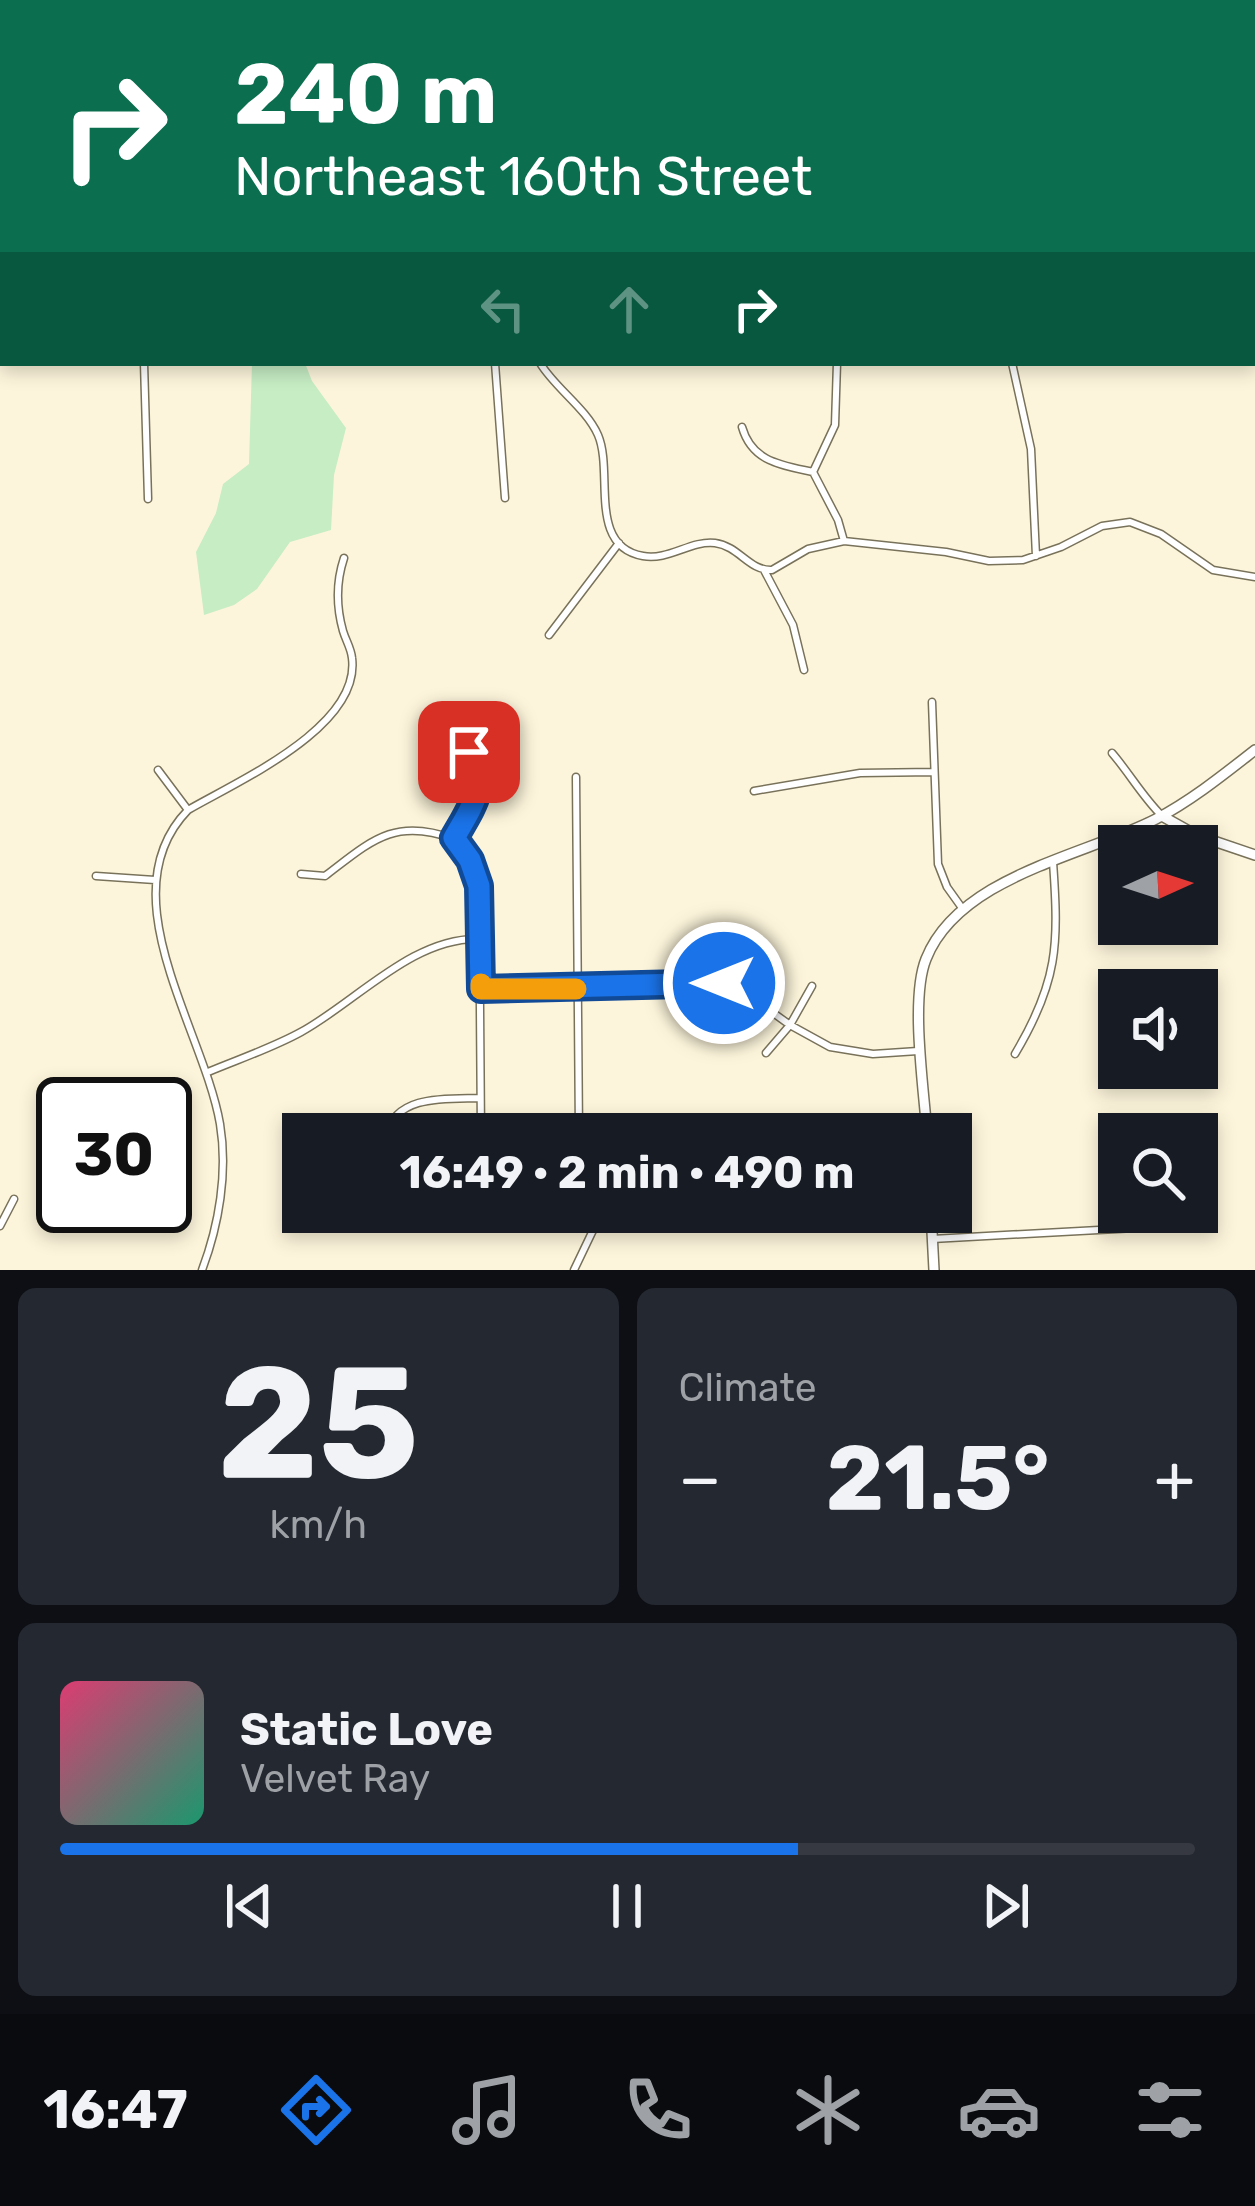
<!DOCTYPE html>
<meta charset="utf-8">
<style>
:root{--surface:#171b24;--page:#242831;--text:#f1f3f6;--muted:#9ea1a6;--line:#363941;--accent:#1a73e8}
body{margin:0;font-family:Rubik,sans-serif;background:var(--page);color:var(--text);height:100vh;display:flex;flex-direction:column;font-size:45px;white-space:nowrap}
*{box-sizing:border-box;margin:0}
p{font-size:39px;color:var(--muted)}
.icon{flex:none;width:66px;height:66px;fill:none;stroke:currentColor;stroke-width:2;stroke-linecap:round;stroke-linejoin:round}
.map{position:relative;height:1270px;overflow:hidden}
.drawer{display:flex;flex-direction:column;gap:18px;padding:18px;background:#0d0f14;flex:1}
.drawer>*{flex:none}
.hud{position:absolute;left:0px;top:0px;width:1257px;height:366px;box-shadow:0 6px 18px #0003;background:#0b6e4f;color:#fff;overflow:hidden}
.needle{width:78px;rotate:87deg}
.fabs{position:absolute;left:1098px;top:825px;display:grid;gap:24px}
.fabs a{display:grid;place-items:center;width:120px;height:120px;border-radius:0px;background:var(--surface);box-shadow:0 6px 18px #0003;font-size:60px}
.speed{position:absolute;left:36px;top:1077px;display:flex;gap:24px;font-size:60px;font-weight:700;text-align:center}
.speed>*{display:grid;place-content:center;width:156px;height:156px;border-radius:50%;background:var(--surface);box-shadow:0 6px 18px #0003;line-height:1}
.speed .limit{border:6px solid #111;border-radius:18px;background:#fff;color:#111}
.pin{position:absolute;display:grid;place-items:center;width:102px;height:102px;color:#fff;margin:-51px;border-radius:24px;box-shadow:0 6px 18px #0006}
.me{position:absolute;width:132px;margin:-66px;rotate:270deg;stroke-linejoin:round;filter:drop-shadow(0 0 9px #0008)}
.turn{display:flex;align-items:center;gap:42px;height:252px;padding:0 36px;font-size:54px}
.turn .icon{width:156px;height:156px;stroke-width:2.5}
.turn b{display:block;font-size:84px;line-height:102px}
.lanes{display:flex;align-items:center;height:114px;padding:0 36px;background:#0003;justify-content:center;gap:60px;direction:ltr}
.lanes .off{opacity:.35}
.big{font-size:90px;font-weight:700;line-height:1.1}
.drawer .card{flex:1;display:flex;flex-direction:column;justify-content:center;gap:18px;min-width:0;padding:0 42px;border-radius:18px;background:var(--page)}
.drawer .dial{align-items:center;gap:0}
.dial b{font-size:156px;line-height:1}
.song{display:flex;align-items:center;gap:36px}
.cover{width:144px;height:144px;border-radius:18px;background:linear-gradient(135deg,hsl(340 70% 55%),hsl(160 70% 35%))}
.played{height:12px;border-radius:6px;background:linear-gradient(90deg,var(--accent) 65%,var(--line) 65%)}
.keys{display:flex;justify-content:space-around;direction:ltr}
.heat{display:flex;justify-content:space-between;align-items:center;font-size:66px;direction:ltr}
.drawer .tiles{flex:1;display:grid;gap:18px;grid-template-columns:1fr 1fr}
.card:last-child{grid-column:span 2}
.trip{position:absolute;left:282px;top:1113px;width:690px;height:120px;border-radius:0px;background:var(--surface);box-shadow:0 6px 18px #0003;font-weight:700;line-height:120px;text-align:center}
.tab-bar{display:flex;height:192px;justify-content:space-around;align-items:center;background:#090b0e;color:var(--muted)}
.tab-bar .icon{width:84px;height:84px}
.tab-bar .current{color:var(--accent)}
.tab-bar b{font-size:54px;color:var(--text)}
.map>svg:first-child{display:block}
.green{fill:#c6edc4}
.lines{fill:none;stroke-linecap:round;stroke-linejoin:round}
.street-casing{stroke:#79725b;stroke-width:9}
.secondary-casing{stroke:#79725b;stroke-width:12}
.street{stroke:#fff;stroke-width:6}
.secondary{stroke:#fff;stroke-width:9}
.route-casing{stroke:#114b97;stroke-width:30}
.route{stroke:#1a73e8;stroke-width:21}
.slow{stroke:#f59e0b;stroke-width:21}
</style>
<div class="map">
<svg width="1255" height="1270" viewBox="0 0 1255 1270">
<rect width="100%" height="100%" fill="#fdf5db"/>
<path class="green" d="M252 363H305L312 381 346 428 334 475 331 530 290 542 257 589 234 605 204 615 196 552 216 513 223 484 249 464Z"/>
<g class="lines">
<defs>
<path id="street" d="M934 0H942
M1239 0V3
M0 100H3
M1254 339 1255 344
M144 363 148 499
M495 363 505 498
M540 363C555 388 586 408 598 435 614 472 587 546 643 556 668 561 691 540 715 543 739 546 749 571 772 570L808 549 844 541 946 552 989 561 1023 560 1061 547 1102 526 1130 522 1161 534 1213 570 1255 577
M837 363 835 425 813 472 838 520 844 541
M1012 363 1031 449 1036 556
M742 427C752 462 781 465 813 472
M764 570 793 625 804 670
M549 635 619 543
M932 702 938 864 947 887 962 908
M458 748 475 760 480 785 454 839 470 860 479 886 481 1134
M1112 753C1130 774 1142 796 1162 816
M158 770 188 810
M576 777 579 1134
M754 791 860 773 934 772
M301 874 325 876C371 841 394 817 454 839
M96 876 155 880
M481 989H577L715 981 740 989 790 1025 830 1047 873 1054 918 1051
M766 1053 790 1025 812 986
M1015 1054C1058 982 1059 945 1053 862
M208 1072C239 1059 272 1048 301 1032 356 1002 413 937 479 939
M387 1134C396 1094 448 1099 480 1098
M0 1226 14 1199
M932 1239 1172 1226
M202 1270C219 1225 228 1172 220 1124 204 1030 106 894 188 810 238 781 361 727 352 658 351 648 346 641 343 631 336 606 336 582 344 558
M574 1270 596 1224 604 1216 601 1212"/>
<path id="secondary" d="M499 0V3
M0 312H3
M1162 816 1196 835 1255 855
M927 1134C924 1089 910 999 926 959 959 876 1084 856 1156 819 1192 800 1223 775 1255 750
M931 1212 934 1270"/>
</defs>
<use href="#street" class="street-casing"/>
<use href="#secondary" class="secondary-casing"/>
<use href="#street" class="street"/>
<use href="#secondary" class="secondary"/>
</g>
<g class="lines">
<defs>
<path id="route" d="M469 752C492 782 469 811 454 838L470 860 479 886 481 989 724 983"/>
</defs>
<use href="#route" class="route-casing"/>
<use href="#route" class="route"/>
<path class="slow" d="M481 984V989H576"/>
</g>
</svg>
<div class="fabs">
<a><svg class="needle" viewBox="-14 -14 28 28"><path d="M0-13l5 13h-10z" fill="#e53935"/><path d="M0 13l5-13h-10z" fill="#9ea1a6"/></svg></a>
<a><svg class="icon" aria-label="sound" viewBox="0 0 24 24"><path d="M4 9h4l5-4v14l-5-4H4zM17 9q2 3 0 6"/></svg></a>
<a><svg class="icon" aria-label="search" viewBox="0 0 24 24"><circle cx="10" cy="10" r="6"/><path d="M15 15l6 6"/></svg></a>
</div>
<div class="speed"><div class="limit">30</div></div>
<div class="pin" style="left:469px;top:752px;background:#d93025"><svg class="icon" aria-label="arrive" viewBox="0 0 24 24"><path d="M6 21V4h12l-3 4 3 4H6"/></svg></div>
<svg class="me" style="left:724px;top:983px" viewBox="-20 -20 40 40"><circle r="17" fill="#1a73e8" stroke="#fff" stroke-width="3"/><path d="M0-11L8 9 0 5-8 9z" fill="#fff"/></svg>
<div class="trip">16:49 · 2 min · 490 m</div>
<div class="hud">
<div class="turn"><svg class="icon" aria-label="right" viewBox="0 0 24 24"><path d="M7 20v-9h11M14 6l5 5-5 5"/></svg><div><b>240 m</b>Northeast 160th Street</div></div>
<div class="lanes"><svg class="icon off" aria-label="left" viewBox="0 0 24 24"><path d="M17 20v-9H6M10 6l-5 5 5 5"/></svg><svg class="icon off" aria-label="ahead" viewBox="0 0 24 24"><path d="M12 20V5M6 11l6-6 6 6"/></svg><svg class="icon" aria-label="right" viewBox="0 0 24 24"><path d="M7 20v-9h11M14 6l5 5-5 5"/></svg></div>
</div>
</div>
<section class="drawer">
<div class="tiles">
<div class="card dial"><b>25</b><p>km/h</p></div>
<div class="card"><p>Climate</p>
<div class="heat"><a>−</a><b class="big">21.5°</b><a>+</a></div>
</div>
<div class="card">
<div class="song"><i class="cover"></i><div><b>Static Love</b><p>Velvet Ray</p></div></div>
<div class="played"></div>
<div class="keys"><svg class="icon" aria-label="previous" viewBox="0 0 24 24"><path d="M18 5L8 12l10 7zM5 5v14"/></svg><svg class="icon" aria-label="pause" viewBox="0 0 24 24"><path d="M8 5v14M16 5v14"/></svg><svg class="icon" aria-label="next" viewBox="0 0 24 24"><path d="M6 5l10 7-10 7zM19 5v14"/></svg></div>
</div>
</div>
</section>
<nav class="tab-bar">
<b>16:47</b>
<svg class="icon current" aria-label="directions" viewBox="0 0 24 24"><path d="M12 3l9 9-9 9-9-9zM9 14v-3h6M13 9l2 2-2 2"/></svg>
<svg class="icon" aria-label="music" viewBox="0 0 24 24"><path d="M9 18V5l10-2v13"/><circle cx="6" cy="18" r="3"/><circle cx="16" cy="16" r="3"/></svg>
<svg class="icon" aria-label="phone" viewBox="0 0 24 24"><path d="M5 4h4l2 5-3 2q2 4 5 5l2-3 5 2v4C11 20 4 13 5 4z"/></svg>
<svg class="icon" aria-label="climate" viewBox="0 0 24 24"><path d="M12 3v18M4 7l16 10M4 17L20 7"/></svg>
<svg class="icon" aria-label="car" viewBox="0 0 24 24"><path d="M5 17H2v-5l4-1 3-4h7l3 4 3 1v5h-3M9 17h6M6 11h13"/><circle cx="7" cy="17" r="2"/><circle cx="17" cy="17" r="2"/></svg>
<svg class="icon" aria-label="filters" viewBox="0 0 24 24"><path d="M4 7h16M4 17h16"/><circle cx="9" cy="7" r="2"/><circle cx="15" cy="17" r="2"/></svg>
</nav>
